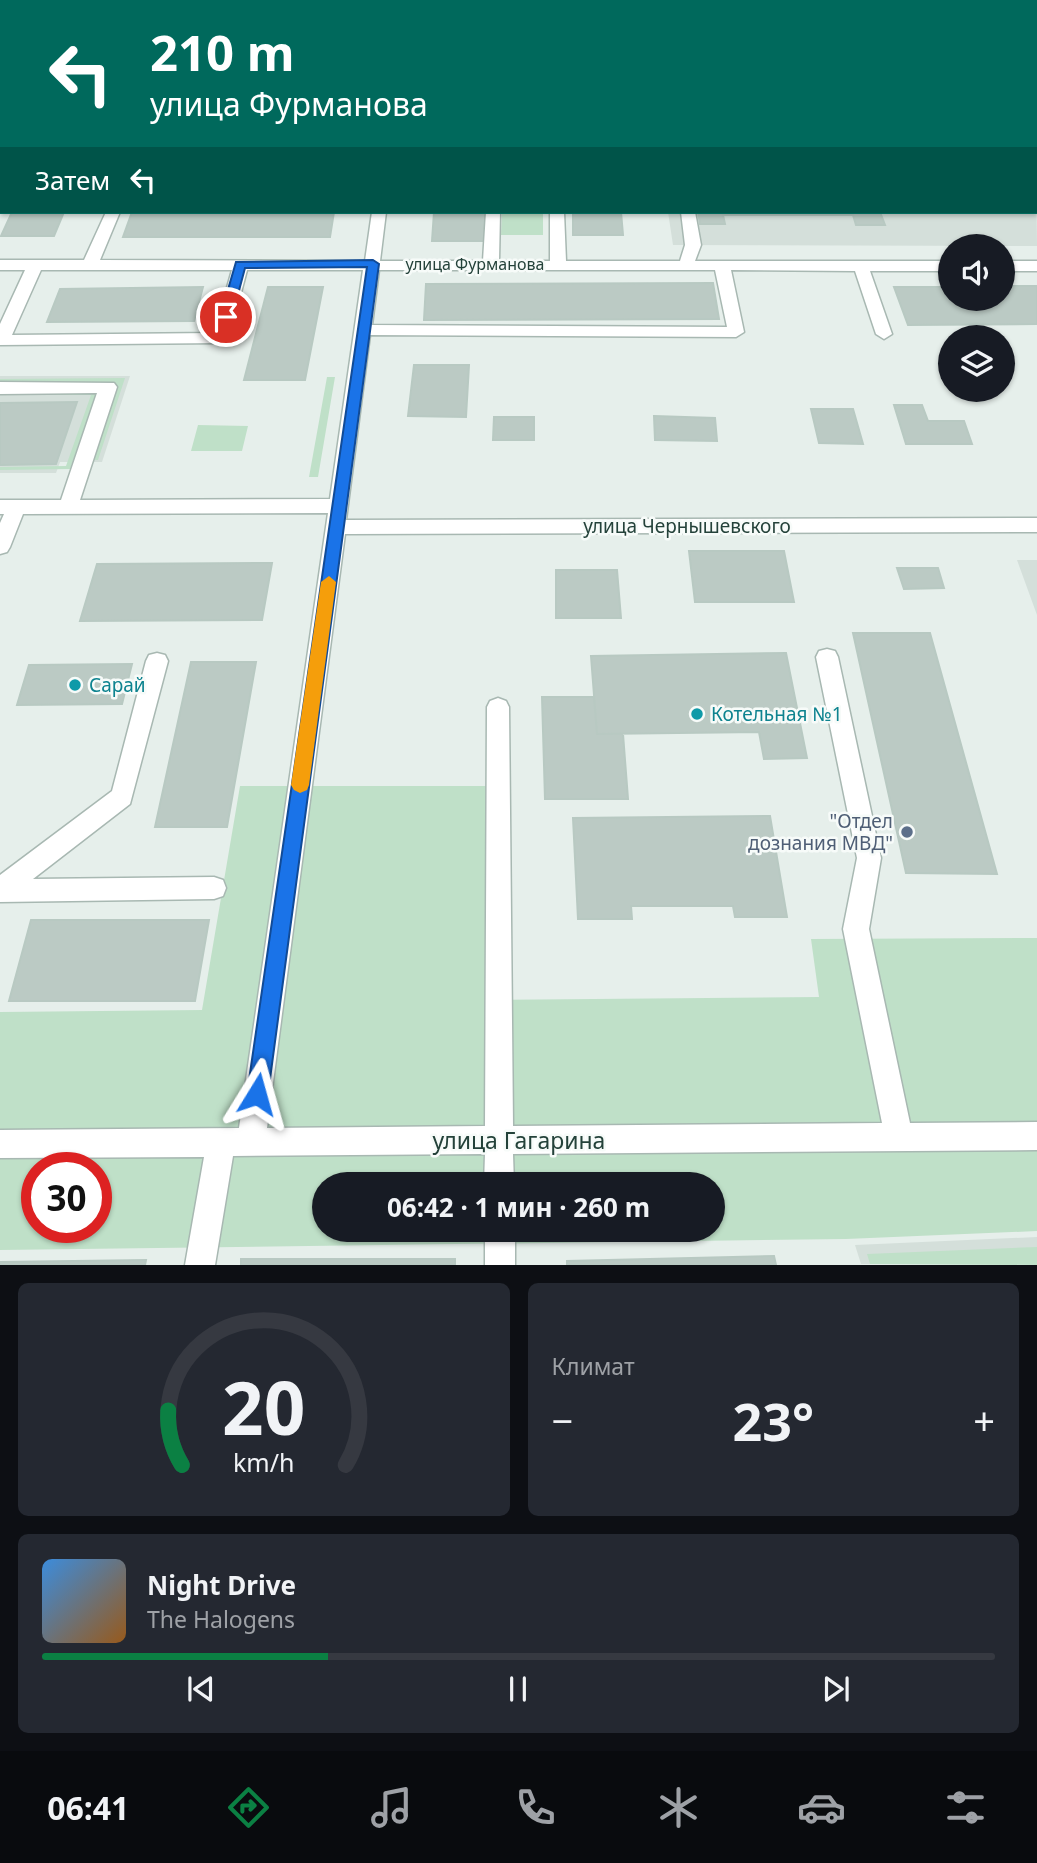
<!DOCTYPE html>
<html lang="ru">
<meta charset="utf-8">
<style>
:root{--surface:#171b24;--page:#242831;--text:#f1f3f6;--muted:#9ea1a6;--line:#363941;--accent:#0b8043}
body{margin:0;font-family:"Noto Sans",sans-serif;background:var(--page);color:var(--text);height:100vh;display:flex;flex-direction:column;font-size:26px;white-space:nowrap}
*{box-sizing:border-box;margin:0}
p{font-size:23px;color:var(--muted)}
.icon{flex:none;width:38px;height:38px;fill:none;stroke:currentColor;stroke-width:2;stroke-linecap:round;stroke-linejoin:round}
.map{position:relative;height:1265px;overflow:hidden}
.details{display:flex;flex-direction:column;gap:18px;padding:18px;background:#0d0f14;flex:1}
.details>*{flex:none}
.guide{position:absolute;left:0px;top:0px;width:1038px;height:214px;box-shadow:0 2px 5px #0004;background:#00695c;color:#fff;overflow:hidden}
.buttons{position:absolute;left:938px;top:234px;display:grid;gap:14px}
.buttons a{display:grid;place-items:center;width:77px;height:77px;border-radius:50%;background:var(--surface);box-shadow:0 2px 5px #0004;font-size:35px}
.speed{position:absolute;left:21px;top:1152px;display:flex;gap:14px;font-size:35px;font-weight:700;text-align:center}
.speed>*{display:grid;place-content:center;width:91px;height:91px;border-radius:50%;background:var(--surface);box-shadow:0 2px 5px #0004;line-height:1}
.speed .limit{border:10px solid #d22;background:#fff;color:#111}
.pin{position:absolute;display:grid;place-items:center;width:60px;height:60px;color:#fff;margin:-30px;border:4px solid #fff;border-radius:50%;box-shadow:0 2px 7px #0007}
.me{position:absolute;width:77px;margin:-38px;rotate:8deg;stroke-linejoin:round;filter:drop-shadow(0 0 5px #0008)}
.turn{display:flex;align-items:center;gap:24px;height:147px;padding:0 35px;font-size:32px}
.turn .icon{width:91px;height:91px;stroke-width:2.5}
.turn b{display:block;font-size:49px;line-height:60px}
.then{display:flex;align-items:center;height:66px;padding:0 35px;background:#0003;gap:14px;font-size:26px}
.big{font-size:52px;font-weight:700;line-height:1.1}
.details .card{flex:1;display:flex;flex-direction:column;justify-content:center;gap:10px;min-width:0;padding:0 24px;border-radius:10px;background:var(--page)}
.details .dial{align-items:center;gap:0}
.dial svg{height:182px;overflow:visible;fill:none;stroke:var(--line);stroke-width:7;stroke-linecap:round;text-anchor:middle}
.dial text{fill:var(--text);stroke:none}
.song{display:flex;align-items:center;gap:21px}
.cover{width:84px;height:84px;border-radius:10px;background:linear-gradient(135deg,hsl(210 70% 55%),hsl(30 70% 35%))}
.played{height:7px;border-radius:4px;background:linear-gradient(90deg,var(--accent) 30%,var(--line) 30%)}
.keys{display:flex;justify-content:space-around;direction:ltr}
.heat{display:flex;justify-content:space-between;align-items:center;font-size:38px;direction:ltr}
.details .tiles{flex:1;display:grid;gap:18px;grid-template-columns:1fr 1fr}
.card:last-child{grid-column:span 2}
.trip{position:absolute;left:312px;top:1172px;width:413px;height:70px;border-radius:35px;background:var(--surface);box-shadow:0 2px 5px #0004;font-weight:700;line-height:70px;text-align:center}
.dock{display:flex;height:112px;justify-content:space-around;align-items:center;background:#090b0e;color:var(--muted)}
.dock .icon{width:49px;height:49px}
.dock .current{color:var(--accent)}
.dock b{font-size:32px;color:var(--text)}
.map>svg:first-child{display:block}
.built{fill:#d4dfda}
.green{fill:#bfe0c8;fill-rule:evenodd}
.building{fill:#bbcac4;stroke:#b8c9c2;stroke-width:2}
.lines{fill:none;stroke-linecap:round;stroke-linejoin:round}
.minor-casing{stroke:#a8b8b2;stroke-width:3}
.minor{fill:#fff;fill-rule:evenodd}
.route{fill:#1a73e8;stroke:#114b97;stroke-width:2}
.slow{fill:#f59e0b}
.culture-dot{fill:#0f9aa8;stroke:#f7fbf9;stroke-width:2.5}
.service-dot{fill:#5c6f8a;stroke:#f7fbf9;stroke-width:2.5}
.labels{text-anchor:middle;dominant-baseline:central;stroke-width:5;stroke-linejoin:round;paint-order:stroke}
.far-street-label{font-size:16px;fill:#24423a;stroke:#f7fbf9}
.street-label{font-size:19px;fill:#24423a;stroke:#f7fbf9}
.culture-label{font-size:19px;fill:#0d838f;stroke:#f7fbf9;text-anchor:start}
.service-label{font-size:19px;fill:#4e5e75;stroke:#f7fbf9;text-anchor:end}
.near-street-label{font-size:23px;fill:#24423a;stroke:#f7fbf9}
</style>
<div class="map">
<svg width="1037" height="1265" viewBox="0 0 1037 1265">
<rect width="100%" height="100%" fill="#e6efeb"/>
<path class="built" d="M1036 164 1037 246 673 245 668 212H1036Z
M0 376H130L102 462H60L56 473H0Z
M1017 560H1037V615Z
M1037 1237V1264H861L855 1245Z"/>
<path class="green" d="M502 212H543V235H501Z
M327 377H335L318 477H309Z
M125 378 98 460H89L113 385H0V379Z
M0 391H97L70 469 0 470V467L66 466 91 395H0Z
M198 425 248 426 242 451H191Z
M240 786H493L491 1000 819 997 811 939 1037 938V1231L846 1239 0 1250V1012L202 1010ZM37 1167H96V1227H37ZM324 1185H712V1230H324Z
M1037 1247V1265L870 1264 867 1254Z"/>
<path class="building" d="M12 212H64L54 236H1Z
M132 212H334L330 237H123Z
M434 212H487V241H432Z
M573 212H621L623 235H573Z
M698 212H880L885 225H856L853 215H723L725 224H700Z
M713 283 719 319 424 320 426 284Z
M1003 286H1037V324L908 325 894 287H950V299H1003Z
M203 287 194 321 47 322 60 289Z
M268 287H323L305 380H244Z
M414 365H469L466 417 408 416Z
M77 402 56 464 0 465V403Z
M894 405H922L928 421H964L972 444H906Z
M811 409H853L863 444 819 443Z
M654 416 715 418 717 441 655 440Z
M494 417H534V440H493Z
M689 551H784L794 602H695Z
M272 563 262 620 80 621 97 564Z
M897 568H938L944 588 904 589Z
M556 570H617L621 618H556Z
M853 633H930L997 874 906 873Z
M786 653 807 758 764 759 759 732 597 734 591 656Z
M191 662H256L227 827H155Z
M132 664 122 704 17 705 29 665Z
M542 697H594L597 734H623L628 799H545Z
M770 816 787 917H735L733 906H631L632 919H578L573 818Z
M31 920H209L195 1001H9Z
M774 1256 776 1265H567V1261Z
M241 1259H455V1265H241Z
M146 1260 145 1265H0V1262Z"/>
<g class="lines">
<defs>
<path id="minor" d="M16 0H28L15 2Z
M165 0H177L164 2Z
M2 33V43L0 44V34Z
M1036 41H1037V49H1036Z
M0 192H2L0 204Z
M106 212H120L100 260 365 261 372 212H386L380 261H483L486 212H500L499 261H550V212H564L566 261H680L685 245 681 212H695L701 245 695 261H950V271H870L892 334 884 339 876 334 855 271 731 270 744 332 736 337 370 335 346 520 1037 518V532L345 534 267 1128 485 1126 487 707 490 701 498 698 506 701 509 707 513 1126 882 1123 843 929 857 858 816 657 819 651 827 649 835 651 838 657 881 858 869 929 910 1123 1037 1122V1150L513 1154 514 1185H484L485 1154 233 1156 215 1265H185L204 1157 0 1158V1130L239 1128 328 513 23 514 10 547 7 552 0 554V523L4 514H0V500H61L97 393 0 394V382L114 383 117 387 80 500 330 499 363 270H247L229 338 221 343 0 345V324L25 270H0V260H84ZM41 270H232L214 333 12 335ZM379 270H715L727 327 372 325Z
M1003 261H1037V271H1003Z
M157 653 165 655 168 661 130 804 33 879 214 877 223 880 226 888 223 896 214 899 0 902V875L112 791 146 661 149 655Z
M485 1230H515V1265H485Z"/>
</defs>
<use href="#minor" class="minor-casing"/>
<use href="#minor" class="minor"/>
</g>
<path class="route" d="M373 260 379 264 268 1094 265 1102 257 1105 250 1102 247 1094 367 267 245 268 232 317 226 321 220 317 236 262Z"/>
<path class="slow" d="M329 576 336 582 309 785 307 790 300 793 294 790 291 785 321 582Z"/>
<g class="culture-dot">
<circle cx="75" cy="685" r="7"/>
<circle cx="697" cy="714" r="7"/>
</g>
<circle class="service-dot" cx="907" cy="832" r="7"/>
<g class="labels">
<g class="far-street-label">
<text x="475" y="264">улица Фурманова</text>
</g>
<g class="street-label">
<text x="687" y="526">улица Чернышевского</text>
</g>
<g class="culture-label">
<text x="89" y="685">Сарай</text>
<text x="711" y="714">Котельная №1</text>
</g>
<g class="service-label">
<text x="893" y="821">"Отдел<tspan x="893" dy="22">дознания МВД"</tspan></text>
</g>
<g class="near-street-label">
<text x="519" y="1140">улица Гагарина</text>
</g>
</g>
</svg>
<div class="buttons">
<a><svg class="icon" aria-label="sound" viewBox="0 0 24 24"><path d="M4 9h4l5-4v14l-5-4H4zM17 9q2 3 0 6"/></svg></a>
<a><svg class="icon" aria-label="layers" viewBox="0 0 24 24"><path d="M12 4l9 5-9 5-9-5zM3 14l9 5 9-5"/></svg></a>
</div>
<div class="speed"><div class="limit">30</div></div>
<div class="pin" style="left:226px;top:317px;background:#d93025"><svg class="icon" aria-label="arrive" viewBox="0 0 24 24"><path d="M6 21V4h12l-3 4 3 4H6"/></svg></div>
<svg class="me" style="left:257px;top:1094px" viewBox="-20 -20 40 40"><path d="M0-17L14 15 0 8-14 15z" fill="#1a73e8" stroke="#fff" stroke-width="4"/></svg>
<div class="trip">06:42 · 1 мин · 260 m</div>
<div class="guide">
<div class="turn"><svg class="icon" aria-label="left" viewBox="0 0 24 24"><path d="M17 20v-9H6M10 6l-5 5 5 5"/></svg><div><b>210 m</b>улица Фурманова</div></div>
<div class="then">Затем<svg class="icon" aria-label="left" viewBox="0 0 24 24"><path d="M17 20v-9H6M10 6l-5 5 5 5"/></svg></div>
</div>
</div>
<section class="details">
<div class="tiles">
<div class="card dial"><svg viewBox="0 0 100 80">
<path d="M14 69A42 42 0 1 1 86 69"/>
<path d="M14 69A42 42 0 0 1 8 45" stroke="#0b8043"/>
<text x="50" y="56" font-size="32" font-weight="700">20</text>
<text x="50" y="72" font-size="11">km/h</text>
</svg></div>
<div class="card"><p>Климат</p>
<div class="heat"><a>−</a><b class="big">23°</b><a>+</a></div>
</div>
<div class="card">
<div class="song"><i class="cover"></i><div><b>Night Drive</b><p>The Halogens</p></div></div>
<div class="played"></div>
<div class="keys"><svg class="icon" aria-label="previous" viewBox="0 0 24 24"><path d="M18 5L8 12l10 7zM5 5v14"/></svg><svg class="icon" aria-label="pause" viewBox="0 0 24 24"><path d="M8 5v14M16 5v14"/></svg><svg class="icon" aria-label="next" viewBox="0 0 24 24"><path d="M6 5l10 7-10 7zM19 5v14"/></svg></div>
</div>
</div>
</section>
<nav class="dock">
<b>06:41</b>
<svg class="icon current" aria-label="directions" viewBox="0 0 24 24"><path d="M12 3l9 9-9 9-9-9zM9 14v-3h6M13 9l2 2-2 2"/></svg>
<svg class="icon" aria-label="music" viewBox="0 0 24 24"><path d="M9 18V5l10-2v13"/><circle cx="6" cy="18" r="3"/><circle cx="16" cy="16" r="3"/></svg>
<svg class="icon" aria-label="phone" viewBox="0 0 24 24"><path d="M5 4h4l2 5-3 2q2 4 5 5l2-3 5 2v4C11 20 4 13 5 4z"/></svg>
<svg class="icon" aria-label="climate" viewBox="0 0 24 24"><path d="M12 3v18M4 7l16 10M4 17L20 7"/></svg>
<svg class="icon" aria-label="car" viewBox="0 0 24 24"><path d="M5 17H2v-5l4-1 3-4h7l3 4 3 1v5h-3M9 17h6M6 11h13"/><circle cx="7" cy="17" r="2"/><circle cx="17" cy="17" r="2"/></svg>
<svg class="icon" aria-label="filters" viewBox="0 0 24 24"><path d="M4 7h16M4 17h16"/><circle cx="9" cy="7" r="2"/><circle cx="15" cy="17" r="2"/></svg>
</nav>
